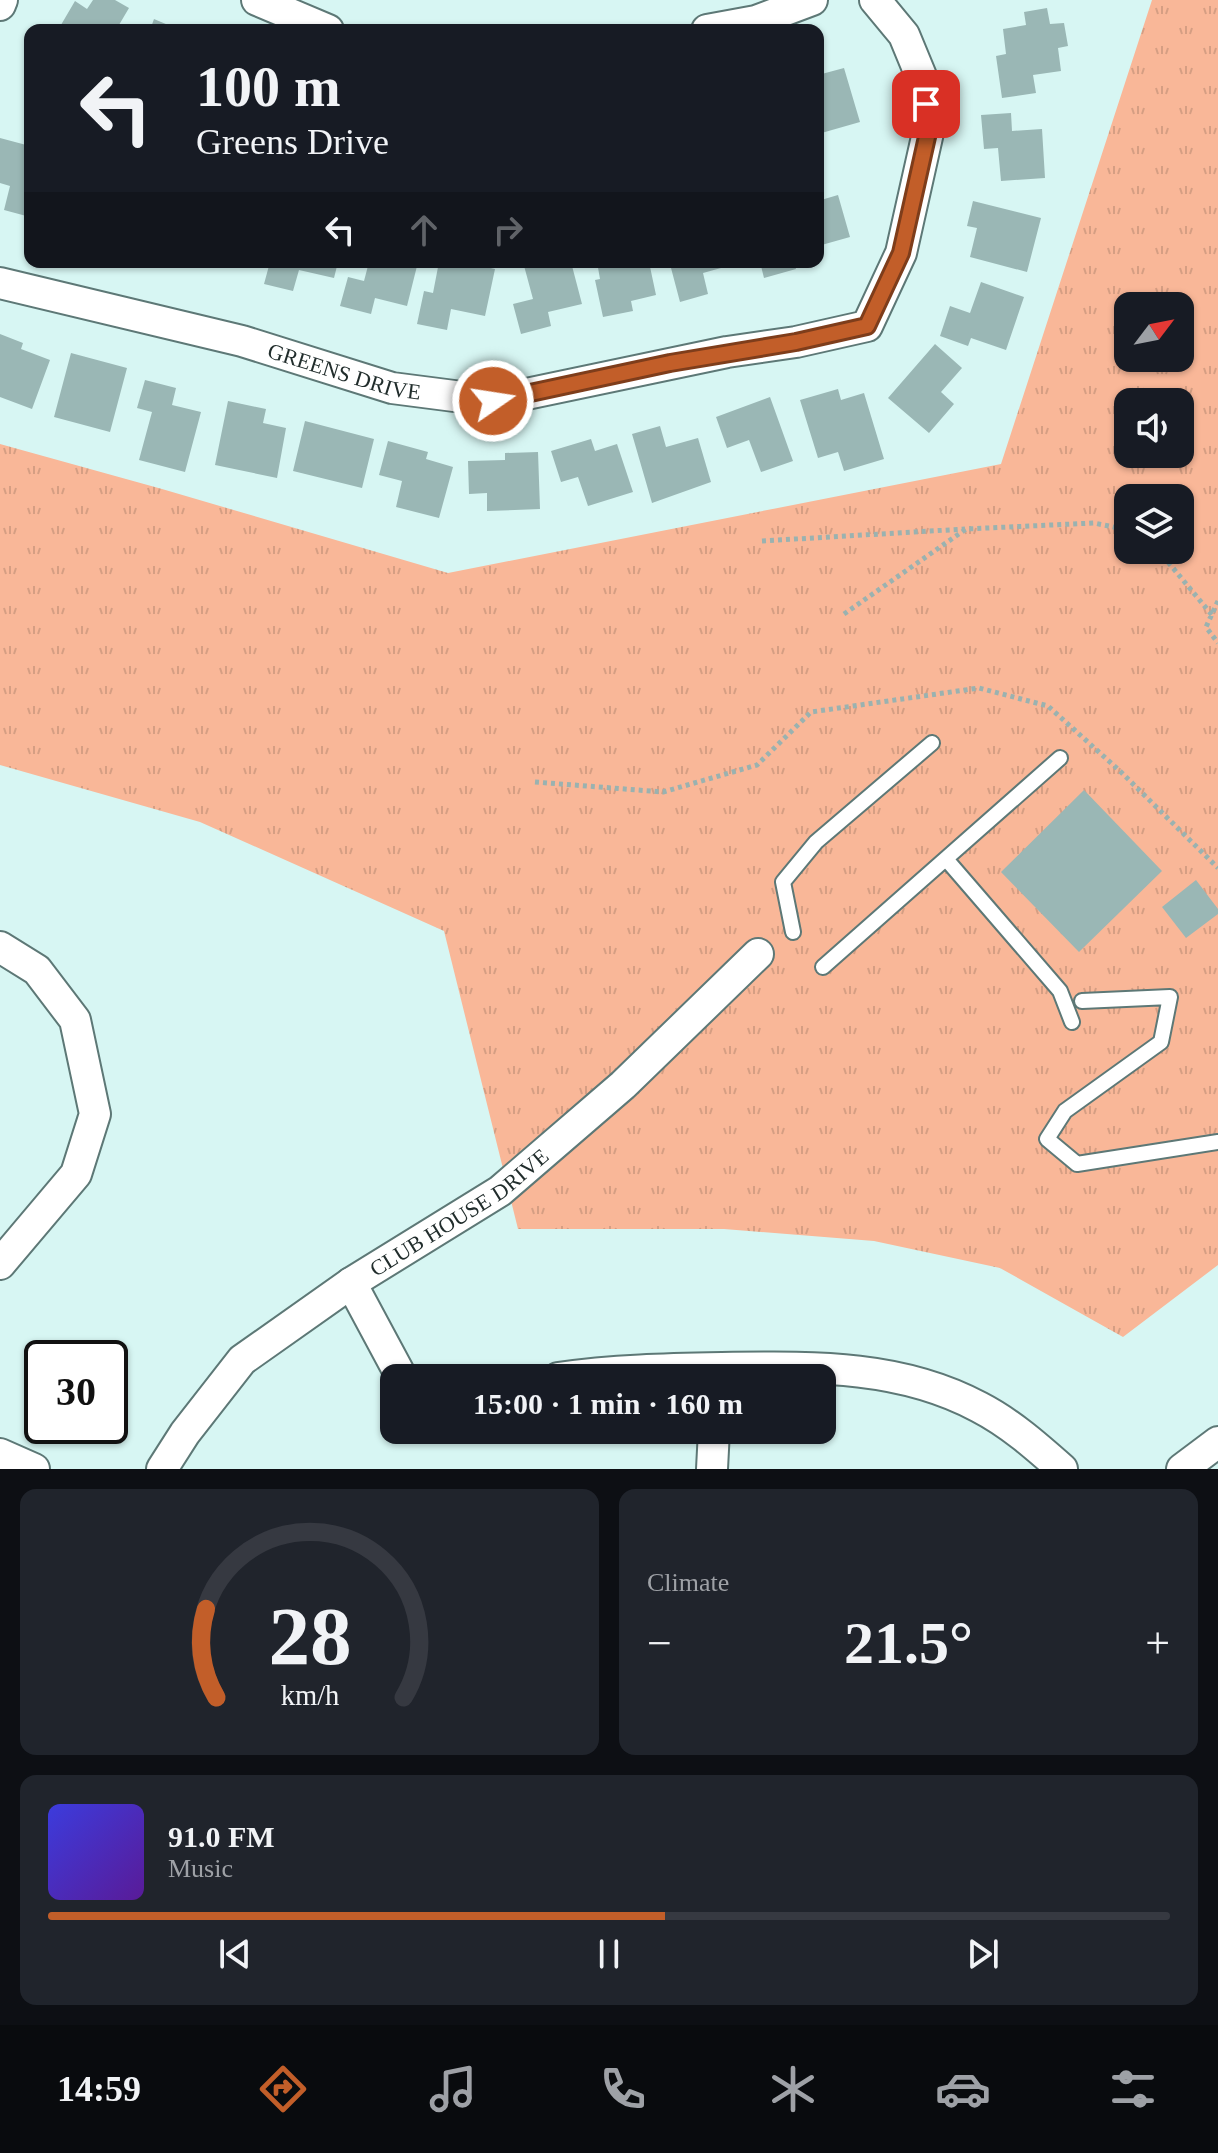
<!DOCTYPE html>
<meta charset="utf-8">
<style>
:root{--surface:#171b24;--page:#20242c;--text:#f1f3f6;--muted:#9ea1a6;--line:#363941;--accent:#c25e29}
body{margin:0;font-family:Georgia,serif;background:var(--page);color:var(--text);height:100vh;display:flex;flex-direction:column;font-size:30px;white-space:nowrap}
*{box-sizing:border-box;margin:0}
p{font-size:26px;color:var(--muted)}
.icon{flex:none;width:44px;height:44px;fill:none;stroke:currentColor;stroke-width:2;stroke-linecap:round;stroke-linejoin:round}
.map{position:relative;height:1469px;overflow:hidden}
.panel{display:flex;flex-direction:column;gap:20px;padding:20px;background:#0d0f14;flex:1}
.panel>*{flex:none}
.hud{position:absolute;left:24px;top:24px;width:800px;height:244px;border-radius:16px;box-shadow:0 2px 6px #0004;background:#171b24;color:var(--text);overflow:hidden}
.needle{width:52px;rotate:58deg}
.fabs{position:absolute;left:1114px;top:292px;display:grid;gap:16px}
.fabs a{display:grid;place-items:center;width:80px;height:80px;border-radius:16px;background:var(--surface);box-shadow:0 2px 6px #0004;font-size:40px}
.speed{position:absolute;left:24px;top:1340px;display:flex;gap:16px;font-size:40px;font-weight:700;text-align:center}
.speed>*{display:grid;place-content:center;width:104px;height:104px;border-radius:50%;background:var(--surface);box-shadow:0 2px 6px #0004;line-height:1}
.speed .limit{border:4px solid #111;border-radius:12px;background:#fff;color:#111}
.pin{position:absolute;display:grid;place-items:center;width:68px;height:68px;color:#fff;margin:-34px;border-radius:16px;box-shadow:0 4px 12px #0006}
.me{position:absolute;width:88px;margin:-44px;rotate:77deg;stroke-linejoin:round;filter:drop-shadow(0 0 6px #0008)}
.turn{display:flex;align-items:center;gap:28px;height:168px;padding:0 40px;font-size:36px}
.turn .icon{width:104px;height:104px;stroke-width:2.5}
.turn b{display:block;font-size:56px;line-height:68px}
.lanes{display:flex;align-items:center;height:76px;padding:0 40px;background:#0003;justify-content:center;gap:40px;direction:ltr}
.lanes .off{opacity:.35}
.big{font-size:60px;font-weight:600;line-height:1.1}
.panel .card{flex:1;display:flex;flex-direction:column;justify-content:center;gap:12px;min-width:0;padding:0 28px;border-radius:16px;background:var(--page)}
.panel .dial{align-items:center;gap:0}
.dial svg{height:208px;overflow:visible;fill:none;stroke:var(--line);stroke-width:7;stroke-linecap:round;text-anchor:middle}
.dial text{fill:var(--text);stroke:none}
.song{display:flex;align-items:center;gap:24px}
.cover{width:96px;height:96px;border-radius:12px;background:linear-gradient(135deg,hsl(240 70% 55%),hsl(270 70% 35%))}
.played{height:8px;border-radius:4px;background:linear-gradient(90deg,var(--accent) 55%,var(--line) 55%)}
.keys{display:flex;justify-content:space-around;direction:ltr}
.heat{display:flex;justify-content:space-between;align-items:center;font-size:44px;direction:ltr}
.panel .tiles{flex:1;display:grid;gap:20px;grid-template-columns:1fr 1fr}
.card:last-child{grid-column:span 2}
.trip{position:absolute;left:380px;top:1364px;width:456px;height:80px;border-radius:16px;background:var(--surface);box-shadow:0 2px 6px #0004;font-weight:600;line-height:80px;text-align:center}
.tabs{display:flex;height:128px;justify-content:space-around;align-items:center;background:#090b0e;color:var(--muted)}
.tabs .icon{width:56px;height:56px}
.tabs .active{color:var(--accent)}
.tabs b{font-size:36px;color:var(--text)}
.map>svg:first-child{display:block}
.grass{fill:url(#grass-tufts);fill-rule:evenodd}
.building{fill:#9ab7b5}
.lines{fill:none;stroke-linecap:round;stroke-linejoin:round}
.lane-casing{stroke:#5d7876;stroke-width:18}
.street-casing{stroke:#5d7876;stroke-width:34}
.path{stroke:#9ab2b0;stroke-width:5;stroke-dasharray:4 4;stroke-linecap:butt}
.lane{stroke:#fff;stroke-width:14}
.street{stroke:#fff;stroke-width:30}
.route-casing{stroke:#7e3d1b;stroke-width:20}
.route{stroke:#c25e29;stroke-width:14}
.labels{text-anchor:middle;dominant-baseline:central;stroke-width:8;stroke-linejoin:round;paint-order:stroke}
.street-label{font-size:22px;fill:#212d2c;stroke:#d7f6f3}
</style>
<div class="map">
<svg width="1218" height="1469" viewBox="0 0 1218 1469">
<defs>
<pattern id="grass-tufts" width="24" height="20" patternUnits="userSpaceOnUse" patternTransform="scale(2)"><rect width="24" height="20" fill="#f9b798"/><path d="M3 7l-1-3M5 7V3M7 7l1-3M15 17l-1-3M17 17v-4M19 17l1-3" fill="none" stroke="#d59e83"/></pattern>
</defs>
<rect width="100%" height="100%" fill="#d7f6f3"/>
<path class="grass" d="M1152 0H1218V1265L1123 1337 1000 1268 874 1241 724 1229H518L444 931 200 822 0 765V444L162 489 448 573 1001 464ZM1128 306H1180V358H1128ZM1128 402H1180V454H1128ZM1128 498H1180V550H1128Z"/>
<path class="building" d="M93 0H115L129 8 116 30H58L75 1 87 9Z
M1047 8 1050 24 1064 23 1068 46 1058 48 1061 71 1033 75 1036 93 1002 98 996 56 1006 54 1003 29 1026 25 1024 12Z
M154 19 180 30H150Z
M844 68 860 122 818 134V75Z
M1011 113 1012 131 1042 129 1045 178 1001 181 998 148 984 149 981 115Z
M0 138 30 146V217L4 210 10 186 0 183Z
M819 192 821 200 838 195 850 237 818 246Z
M973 201 1041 218 1027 272 970 257 977 228 967 226Z
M270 262H338L334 278 299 270 293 291 264 284Z
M369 262H418L407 306 375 298 371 314 340 306 348 277 364 281Z
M439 262H473V264L495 269 485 316 451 309 447 330 417 324 424 291 433 293Z
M523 262H571L582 304 548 312 551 326 521 334 513 304 533 299Z
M597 262H649L656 295 631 301 633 311 603 317 595 280 600 279Z
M679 262H739V263L703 273 708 294 680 302 671 268 680 266Z
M760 262H794L796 269 764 278Z
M981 282 1024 297 1006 350 971 338 968 346 940 336 950 306 970 313Z
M0 334 23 343 21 349 50 360 32 409 0 397Z
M935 344 962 368 941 392 954 404 929 433 888 398Z
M71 353 127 368 110 432 54 417Z
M145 380 176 388 172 405 201 412 185 472 139 460 152 412 137 408Z
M838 389 841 400 864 393 884 459 844 471 838 452 818 458 800 400Z
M770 397 793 461 761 472 749 440 727 448 716 417Z
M228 401 266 409 263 423 286 428 277 478 215 465Z
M305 421 374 439 362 488 293 471Z
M660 426 666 447 698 438 711 482 652 503 632 434Z
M591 439 595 451 617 444 633 492 588 506 578 477 561 482 551 451Z
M388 441 428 452 426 459 453 467 439 518 396 507 402 481 379 475Z
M538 452 540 509 487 511V493L469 494 468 461 505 460V453Z
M1084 790 1162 871 1079 952 1001 872Z
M1196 880 1218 909V914L1186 938 1162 907Z"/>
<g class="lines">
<defs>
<path id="lane" d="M946 859 1060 991 1072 1022
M793 932 783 882 816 842 932 743
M823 967 1060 758
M1082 1001 1170 997 1161 1042 1065 1111 1047 1139 1077 1164 1218 1142"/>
<g id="street">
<path d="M257 0 328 30"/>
<path d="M0 5 2 0"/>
<path d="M707 30 756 21 812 0"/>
<path id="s1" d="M0 283 242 341 392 388 493 401 727 352 796 342 867 326 901 253 929 128 923 81 904 35 875 0"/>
<path d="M0 947 37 970 75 1020 95 1114 76 1174 0 1264"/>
<path d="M351 1283 402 1378"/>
<path d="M558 1378C613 1370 667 1369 722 1368 810 1367 899 1364 979 1407 1010 1423 1036 1446 1062 1469"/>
<path d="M0 1454 34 1469"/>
<path id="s2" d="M162 1469 185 1433 242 1360 351 1283 500 1191 623 1085 758 954"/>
<path d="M712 1469 714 1430"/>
<path d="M1182 1469 1218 1442"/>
</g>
</defs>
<use href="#lane" class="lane-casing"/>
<use href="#street" class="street-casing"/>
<path class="path" d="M762 541 965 529
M1158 550 1212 615
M1218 601 1206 627 1218 643
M844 614 966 529 1094 523 1128 530
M535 782 663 792 757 765 811 712 979 688 1048 706 1121 772 1218 868"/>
<use href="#lane" class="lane"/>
<use href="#street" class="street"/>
</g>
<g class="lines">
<defs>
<path id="route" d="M493 401 670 363 796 342 867 326 901 253 929 128 926 104"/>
</defs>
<use href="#route" class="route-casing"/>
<use href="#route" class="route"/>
</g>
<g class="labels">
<g class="street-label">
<text stroke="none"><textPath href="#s1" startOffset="356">GREENS DRIVE</textPath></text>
<text stroke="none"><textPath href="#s2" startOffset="398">CLUB HOUSE DRIVE</textPath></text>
</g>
</g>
</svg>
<div class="fabs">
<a><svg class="needle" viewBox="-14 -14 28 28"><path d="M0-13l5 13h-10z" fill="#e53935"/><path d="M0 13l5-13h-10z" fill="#9ea1a6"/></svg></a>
<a><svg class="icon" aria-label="sound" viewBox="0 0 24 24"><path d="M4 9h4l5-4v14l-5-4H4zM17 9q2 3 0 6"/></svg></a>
<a><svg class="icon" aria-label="layers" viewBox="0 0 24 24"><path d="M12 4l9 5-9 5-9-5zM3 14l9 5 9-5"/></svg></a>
</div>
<div class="speed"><div class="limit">30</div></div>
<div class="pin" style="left:926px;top:104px;background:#d93025"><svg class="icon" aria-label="arrive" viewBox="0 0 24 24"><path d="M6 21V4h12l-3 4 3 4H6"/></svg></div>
<svg class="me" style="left:493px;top:401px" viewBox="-20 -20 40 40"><circle r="17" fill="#c25e29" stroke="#fff" stroke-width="3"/><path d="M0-11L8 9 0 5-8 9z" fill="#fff"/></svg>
<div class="trip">15:00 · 1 min · 160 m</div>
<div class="hud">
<div class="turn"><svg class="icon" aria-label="left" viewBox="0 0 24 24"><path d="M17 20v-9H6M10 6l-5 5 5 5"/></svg><div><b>100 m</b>Greens Drive</div></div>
<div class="lanes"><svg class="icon" aria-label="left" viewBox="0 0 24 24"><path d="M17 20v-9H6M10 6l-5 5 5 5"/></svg><svg class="icon off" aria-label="ahead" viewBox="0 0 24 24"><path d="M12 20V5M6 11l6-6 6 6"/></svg><svg class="icon off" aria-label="right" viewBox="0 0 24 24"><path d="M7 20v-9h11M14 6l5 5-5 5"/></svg></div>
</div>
</div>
<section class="panel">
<div class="tiles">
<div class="card dial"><svg viewBox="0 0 100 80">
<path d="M14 69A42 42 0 1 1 86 69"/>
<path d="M14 69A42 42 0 0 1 10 35" stroke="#c25e29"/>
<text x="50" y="56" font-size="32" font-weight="700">28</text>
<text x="50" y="72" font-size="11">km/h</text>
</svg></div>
<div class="card"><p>Climate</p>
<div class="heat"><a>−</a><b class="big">21.5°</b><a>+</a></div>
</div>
<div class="card">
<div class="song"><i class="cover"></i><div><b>91.0 FM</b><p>Music</p></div></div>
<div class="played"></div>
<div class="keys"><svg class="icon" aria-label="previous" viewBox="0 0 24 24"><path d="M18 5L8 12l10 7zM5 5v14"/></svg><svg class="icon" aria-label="pause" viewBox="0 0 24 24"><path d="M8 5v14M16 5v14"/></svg><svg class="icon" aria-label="next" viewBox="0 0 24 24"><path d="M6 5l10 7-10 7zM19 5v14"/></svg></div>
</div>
</div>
</section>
<nav class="tabs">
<b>14:59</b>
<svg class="icon active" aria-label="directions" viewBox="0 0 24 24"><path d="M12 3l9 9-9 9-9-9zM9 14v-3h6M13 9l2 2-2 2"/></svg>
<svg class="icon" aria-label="music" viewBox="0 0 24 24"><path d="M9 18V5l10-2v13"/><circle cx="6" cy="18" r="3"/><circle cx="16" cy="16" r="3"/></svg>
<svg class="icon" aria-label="phone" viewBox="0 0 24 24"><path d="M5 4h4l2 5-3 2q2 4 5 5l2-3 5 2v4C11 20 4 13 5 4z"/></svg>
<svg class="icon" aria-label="climate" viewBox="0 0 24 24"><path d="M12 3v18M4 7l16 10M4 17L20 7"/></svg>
<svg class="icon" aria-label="car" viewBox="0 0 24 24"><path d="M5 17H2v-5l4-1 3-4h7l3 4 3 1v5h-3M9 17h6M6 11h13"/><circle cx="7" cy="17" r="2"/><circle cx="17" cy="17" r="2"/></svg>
<svg class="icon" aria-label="filters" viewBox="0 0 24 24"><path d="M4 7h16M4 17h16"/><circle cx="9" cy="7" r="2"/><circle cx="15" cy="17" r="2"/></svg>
</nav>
